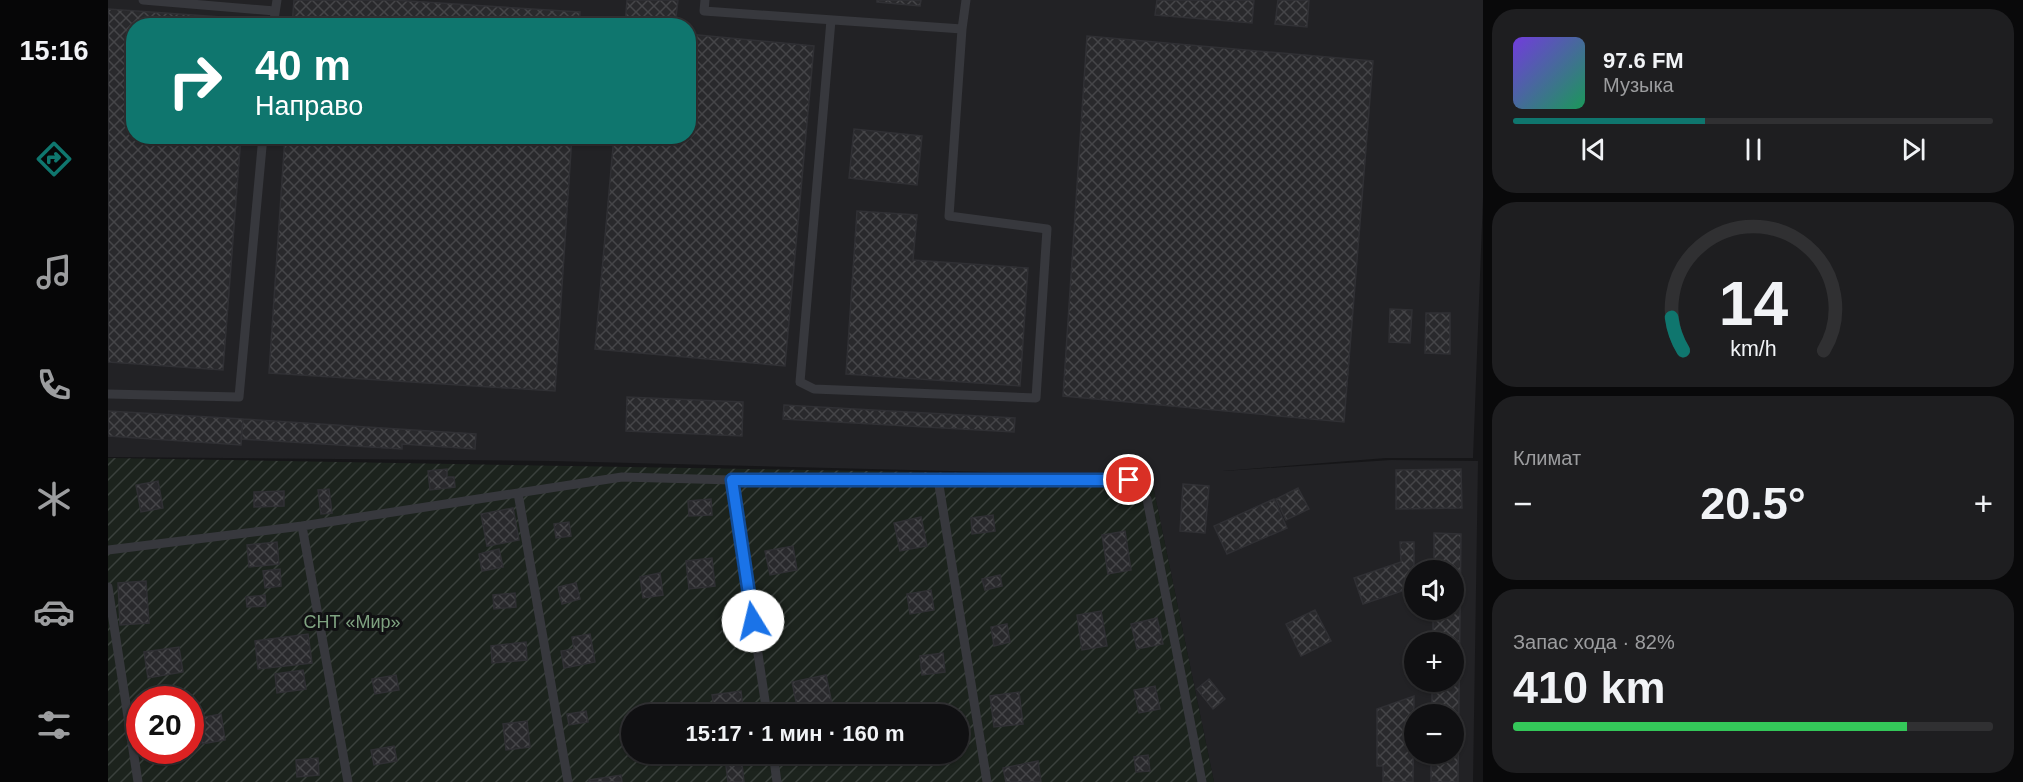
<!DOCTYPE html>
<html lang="ru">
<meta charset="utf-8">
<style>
:root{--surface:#101012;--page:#1e1e20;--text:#f1f3f6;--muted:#9c9d9f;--line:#303032;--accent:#0f766e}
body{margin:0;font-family:Arial,sans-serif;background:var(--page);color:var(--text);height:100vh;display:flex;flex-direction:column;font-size:22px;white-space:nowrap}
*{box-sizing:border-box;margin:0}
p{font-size:20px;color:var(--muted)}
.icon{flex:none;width:33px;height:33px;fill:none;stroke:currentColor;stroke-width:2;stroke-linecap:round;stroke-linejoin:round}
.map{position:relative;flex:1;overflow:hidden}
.drawer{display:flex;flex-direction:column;gap:9px;padding:9px;background:#09090a;width:540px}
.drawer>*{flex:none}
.guide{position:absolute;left:18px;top:18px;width:570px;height:126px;border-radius:24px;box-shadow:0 2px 4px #0004,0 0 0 2px var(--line);background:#0f766e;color:#fff;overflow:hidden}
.tools{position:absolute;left:1296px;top:560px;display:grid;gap:12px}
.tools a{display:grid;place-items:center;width:60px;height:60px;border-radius:50%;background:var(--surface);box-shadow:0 2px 4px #0004,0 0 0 2px var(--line);font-size:30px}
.speed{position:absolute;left:18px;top:686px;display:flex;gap:12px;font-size:30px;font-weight:700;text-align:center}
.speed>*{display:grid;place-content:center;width:78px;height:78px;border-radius:50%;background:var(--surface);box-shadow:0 2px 4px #0004,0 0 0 2px var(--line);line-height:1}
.speed .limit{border:9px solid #d22;background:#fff;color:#111}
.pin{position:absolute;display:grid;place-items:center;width:51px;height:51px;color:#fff;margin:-26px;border:3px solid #fff;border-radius:50%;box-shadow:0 2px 6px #0007}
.me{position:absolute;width:66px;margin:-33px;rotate:351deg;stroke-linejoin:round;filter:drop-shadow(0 0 4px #0008)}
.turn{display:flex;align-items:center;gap:21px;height:126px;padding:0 30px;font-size:27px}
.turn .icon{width:78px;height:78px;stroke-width:2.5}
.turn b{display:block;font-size:42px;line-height:51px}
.big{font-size:45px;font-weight:600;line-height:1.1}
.drawer .tile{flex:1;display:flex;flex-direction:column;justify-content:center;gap:9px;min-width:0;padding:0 21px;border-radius:24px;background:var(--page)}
.drawer .dial{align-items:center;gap:0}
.dial svg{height:156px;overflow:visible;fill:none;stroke:var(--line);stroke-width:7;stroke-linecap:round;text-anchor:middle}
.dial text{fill:var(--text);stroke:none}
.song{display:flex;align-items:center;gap:18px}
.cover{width:72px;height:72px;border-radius:9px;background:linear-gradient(135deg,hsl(260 70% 55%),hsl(150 70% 35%))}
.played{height:6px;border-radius:3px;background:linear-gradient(90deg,var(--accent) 40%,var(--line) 40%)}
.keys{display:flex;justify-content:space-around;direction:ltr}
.heat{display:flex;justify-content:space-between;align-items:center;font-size:33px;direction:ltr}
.charge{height:9px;border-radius:4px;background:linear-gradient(90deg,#34c759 82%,var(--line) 0)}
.trip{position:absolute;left:513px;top:704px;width:348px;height:60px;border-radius:30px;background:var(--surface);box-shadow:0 2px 4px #0004,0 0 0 2px var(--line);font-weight:600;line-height:60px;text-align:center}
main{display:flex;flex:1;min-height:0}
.dock{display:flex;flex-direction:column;width:108px;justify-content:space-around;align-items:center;background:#060607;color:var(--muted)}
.dock .icon{width:42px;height:42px}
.dock .on{color:var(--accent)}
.dock b{font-size:27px;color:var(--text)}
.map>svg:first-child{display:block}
.built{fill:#222225;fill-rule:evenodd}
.garden{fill:url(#garden-furrows);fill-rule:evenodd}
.building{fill:url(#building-cross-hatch);stroke:#303034;stroke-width:1.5}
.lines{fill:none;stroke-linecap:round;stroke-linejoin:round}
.service{stroke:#37383d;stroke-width:9}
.route-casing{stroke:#114b97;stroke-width:15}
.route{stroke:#1a73e8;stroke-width:10}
.labels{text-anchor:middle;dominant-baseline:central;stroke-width:6;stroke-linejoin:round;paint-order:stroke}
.park-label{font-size:18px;fill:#7fa381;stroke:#111113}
</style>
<main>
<nav class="dock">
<b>15:16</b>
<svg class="icon on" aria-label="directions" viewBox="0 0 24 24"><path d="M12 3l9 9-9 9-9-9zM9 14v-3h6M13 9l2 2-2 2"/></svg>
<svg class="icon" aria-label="music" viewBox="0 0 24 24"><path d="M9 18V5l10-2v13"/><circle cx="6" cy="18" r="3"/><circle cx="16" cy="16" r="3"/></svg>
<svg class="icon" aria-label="phone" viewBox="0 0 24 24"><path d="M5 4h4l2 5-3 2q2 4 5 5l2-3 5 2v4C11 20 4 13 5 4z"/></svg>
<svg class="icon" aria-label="climate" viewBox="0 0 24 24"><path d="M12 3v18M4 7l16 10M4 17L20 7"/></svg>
<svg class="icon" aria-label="car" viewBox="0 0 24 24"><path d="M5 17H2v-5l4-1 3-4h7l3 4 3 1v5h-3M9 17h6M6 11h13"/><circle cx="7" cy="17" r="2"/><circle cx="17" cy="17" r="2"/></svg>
<svg class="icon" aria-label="filters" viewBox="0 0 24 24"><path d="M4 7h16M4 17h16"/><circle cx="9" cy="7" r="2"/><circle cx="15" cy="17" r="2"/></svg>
</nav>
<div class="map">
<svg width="1375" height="782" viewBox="0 0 1375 782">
<defs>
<pattern id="garden-furrows" width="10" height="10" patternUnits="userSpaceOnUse" patternTransform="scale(1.5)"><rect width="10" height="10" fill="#1c231d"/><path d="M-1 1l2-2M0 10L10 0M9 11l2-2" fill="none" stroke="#3a403c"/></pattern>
<pattern id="building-cross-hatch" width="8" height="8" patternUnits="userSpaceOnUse" patternTransform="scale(1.5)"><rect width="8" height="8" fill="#29292c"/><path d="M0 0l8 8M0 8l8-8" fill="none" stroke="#454548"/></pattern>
</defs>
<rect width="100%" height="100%" fill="#161618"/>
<path class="built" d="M0 0H1375V198L1365 458H1278L1115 471 1283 460 1370 461 1365 782H1106L1043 476 444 461 0 457ZM26 26H580V136H26ZM1306 570H1346V609H1306ZM1306 642H1346V681H1306ZM1306 714H1346V753H1306Z"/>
<path class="garden" d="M0 458 1043 476 1106 782H0ZM32 699H82V750H32ZM524 714H850V753H524Z"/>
<path class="building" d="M186 0H285L472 12 471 26H184Z
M519 0H570L567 26H517Z
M769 0H813L812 6 769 2Z
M1049 0H1146L1144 23 1047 15Z
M1170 0H1201L1199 27 1167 24Z
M0 9 142 19V26H26V136H133L115 370 0 362Z
M580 34 706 46 677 366 487 349 506 136H580Z
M979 36 1265 61 1236 422 955 396Z
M746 129 814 136 809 185 741 178Z
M177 136H464L447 391 161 373Z
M749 211 809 215 805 260 920 268 912 386 738 374Z
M1282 309 1304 310 1302 343 1281 342Z
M1318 313H1342V354L1317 353Z
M519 397 635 402 634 436 518 431Z
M676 405 907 418 906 432 675 419Z
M0 411 135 419 133 445 0 436Z
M135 419 368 434 367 449 294 444V449L133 439Z
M339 469V477H346L347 487 322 490 320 471Z
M1353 469 1354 508 1288 509V470Z
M50 481 55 508 33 512 28 485Z
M1075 484 1101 486 1097 533 1072 531Z
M1190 488 1201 509 1178 520 1168 499Z
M221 489 224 513 213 514 210 490Z
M176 491V506L146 507V492Z
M603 499 604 515 581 516 580 501Z
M1166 499 1179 528 1119 554 1106 526Z
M405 508 411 540 379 546 373 514Z
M885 515 887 531 864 534 863 518Z
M813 517 819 546 792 551 786 523Z
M461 522 463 536 448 538 446 524Z
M1017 531 1023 570 1000 574 994 535Z
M1326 533 1353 534 1350 782H1323V753H1346V714H1324V681H1346V642H1325V609H1346V570H1326Z
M169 542 171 564 141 567 139 545Z
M1292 542H1306V587L1255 604 1246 578 1293 562Z
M685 546 689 570 662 575 657 551Z
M391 549 395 567 374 571 371 554Z
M604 558 607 586 581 589 578 561Z
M172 569 173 586 157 588 155 571Z
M552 573 555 595 535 598 532 577Z
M892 575 894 586 877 590 874 579Z
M38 581 41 623 12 625 10 583Z
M468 583 472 599 454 604 450 587Z
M823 590 826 610 802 614 799 594Z
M407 593 408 607 386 609 385 595Z
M157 595 158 606 139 607 138 597Z
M1207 610 1223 641 1193 656 1178 624Z
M993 611 999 646 974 650 969 615Z
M1049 618 1055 644 1029 649 1023 624Z
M899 624 902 642 886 646 883 627Z
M200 634 204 663 150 669 147 641Z
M482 634 487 662 456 668 453 651 466 649 464 637Z
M418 642 419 660 384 663 383 646Z
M71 647 75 672 40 678 36 652Z
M835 653 837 672 814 675 812 656Z
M195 670 198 689 169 693 167 674Z
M288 675 291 690 267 694 264 679Z
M718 675 724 704 690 711 684 682Z
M1101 679 1117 699 1105 709 1089 689Z
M1047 686 1052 709 1031 713 1026 690Z
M633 691 635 709 607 713 604 695Z
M911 692 915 724 886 727 882 696Z
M1306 696 1305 782H1275V766H1269V709Z
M478 711 480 722 461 725 459 714Z
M113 714 117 740 94 744 90 718Z
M419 721 422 747 398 750 395 724Z
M32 724V743L28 744 26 725Z
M286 746 289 761 266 765 263 750Z
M1040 755 1042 771 1028 772 1026 757Z
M210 758 211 775 189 777 188 760Z
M930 761 933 782H898L895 768Z
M634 764 636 782H620L618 766Z
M513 775 514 782H481V780Z"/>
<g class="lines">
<path class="service" d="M35 0 167 11
M597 0 596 11 854 29 858 0
M723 20 692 382 706 389 928 398 939 229 841 216 854 29
M165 26 169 0
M0 394 131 397 155 136
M830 479 879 782
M624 480 659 714
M410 493 460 782
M194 526 240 782
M0 550 194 526 514 477 624 480H1021L1039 499 1094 782
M0 587 30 782
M665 753 669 782"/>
</g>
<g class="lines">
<defs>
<path id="route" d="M645 621 624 480H1021"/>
</defs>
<use href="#route" class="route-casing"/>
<use href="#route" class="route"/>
</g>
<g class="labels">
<g class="park-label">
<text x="244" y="622">СНТ «Мир»</text>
</g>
</g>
</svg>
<div class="tools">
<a><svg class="icon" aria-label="sound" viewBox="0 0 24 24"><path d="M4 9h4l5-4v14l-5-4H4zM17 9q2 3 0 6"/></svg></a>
<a>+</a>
<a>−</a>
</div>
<div class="speed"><div class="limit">20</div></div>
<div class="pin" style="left:1021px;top:480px;background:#d93025"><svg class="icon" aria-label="arrive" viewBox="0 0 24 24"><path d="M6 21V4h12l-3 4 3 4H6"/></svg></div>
<svg class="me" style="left:645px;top:621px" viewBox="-20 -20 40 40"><circle r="19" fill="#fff"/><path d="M0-13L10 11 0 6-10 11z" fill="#1a73e8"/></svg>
<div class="trip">15:17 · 1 мин · 160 m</div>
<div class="guide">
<div class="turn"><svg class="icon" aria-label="right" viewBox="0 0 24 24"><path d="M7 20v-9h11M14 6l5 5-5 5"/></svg><div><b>40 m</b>Направо</div></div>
</div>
</div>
<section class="drawer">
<div class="tile">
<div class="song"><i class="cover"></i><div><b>97.6 FM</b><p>Музыка</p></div></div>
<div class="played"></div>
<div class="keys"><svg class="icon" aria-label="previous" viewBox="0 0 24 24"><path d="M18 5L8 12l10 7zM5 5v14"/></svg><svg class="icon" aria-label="pause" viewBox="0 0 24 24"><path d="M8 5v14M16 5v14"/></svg><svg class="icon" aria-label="next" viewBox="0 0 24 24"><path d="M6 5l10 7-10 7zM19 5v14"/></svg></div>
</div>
<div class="tile dial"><svg viewBox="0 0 100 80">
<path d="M14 69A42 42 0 1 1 86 69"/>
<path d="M14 69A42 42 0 0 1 8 52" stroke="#0f766e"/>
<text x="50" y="56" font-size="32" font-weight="700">14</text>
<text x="50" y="72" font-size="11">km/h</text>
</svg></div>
<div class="tile"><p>Климат</p>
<div class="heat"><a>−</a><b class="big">20.5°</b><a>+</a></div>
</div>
<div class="tile"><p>Запас хода · 82%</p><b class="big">410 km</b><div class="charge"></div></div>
</section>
</main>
